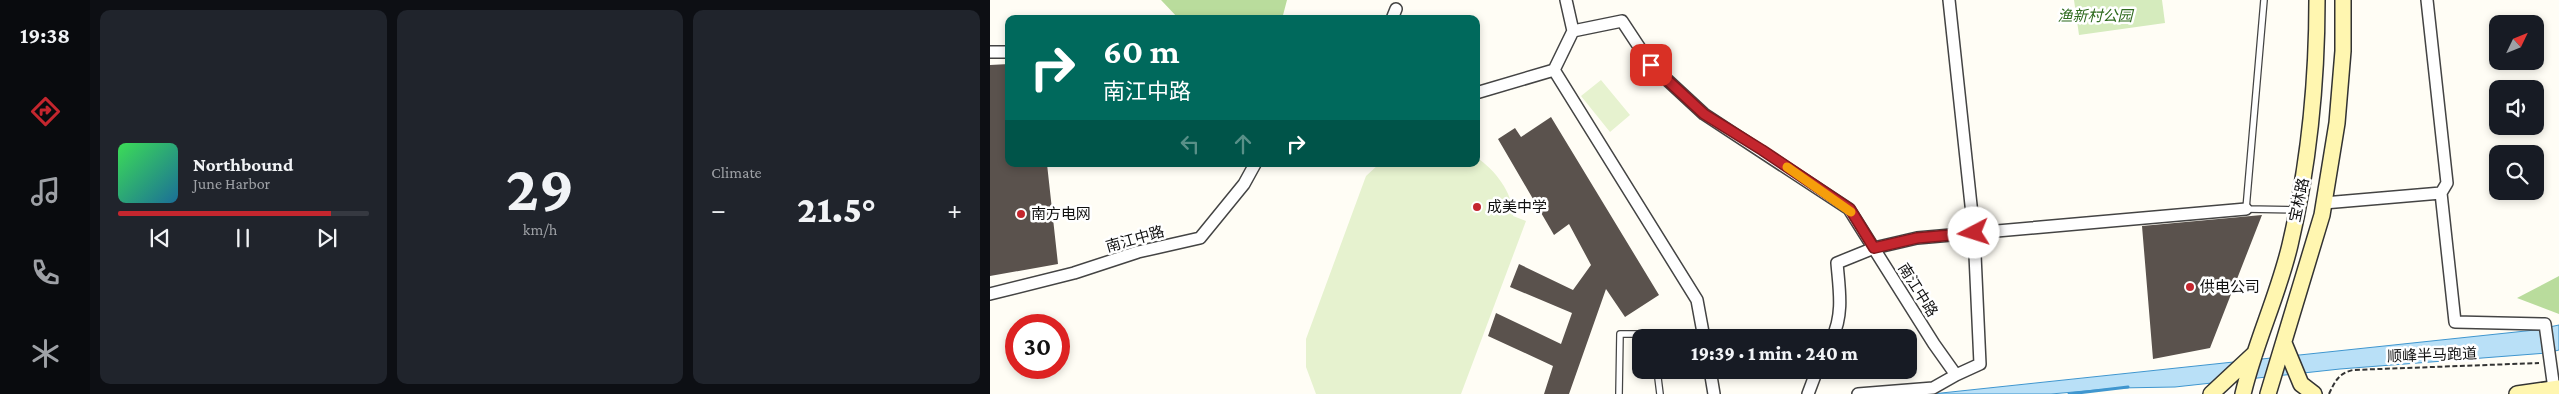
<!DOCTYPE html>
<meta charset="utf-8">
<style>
:root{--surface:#171b24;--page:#20242c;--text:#f1f3f6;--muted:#9ea1a6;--line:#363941;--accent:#c4262e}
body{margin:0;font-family:"Crimson Pro","Noto Sans SC",serif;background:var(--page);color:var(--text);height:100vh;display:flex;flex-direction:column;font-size:19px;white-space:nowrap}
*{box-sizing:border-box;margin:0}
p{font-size:16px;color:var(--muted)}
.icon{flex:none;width:28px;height:28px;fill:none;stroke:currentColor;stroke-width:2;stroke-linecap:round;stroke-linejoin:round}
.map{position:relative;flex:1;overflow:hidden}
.side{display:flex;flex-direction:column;gap:10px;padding:10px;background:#0d0f14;width:900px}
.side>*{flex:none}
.guide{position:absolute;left:15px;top:15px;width:475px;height:152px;border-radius:10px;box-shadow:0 2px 8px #0003;background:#00695c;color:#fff;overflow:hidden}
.needle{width:32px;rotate:47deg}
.tools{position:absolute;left:1499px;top:15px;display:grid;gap:10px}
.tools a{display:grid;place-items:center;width:55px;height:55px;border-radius:10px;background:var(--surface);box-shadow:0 2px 8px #0003;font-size:25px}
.speed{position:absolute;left:15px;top:314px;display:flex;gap:10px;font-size:25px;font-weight:700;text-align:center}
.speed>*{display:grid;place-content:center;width:65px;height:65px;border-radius:50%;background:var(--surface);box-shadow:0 2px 8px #0003;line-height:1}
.speed .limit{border:8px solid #d22;background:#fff;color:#111}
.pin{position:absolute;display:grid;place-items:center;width:42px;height:42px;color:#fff;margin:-21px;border-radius:10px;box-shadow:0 2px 8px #0006}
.me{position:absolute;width:55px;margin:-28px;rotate:265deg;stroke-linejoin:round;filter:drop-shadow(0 0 4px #0008)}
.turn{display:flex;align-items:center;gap:18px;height:105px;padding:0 15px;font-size:22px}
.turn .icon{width:65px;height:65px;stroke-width:2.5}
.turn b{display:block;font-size:35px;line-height:42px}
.lanes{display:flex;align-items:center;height:48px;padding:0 15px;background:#0003;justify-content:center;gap:25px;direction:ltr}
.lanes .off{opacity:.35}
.big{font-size:38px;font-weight:800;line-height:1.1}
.side .widget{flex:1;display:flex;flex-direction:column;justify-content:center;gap:8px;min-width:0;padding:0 18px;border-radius:10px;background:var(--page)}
.side .dial{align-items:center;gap:0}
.dial b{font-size:65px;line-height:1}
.song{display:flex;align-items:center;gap:15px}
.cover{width:60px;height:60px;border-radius:8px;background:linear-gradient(135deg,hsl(130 70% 55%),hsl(200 70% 35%))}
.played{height:5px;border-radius:2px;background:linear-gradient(90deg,var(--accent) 85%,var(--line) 85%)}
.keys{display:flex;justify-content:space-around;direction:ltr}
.heat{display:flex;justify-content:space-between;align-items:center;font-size:28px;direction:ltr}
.side .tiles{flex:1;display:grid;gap:10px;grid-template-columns:repeat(3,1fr)}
.trip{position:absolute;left:642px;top:329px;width:285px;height:50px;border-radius:10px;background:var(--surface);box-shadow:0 2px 8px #0003;font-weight:800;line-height:50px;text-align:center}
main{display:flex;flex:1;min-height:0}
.dock{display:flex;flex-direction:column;width:90px;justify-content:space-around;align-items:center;background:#090b0e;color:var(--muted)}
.dock .icon{width:35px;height:35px}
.dock .current{color:var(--accent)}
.dock b{font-size:22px;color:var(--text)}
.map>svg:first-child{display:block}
.green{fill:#d5ebbd}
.forest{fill:#b9dc9c}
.pitch{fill:#e6f2cf}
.water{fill:#b9e0f7;stroke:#3f96cf}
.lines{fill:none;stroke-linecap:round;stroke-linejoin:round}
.stream{stroke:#3f96cf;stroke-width:3}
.building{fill:#5a524d}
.lane-casing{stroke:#444;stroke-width:8}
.street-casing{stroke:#444;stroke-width:14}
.secondary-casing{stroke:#333;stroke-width:18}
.path{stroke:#333;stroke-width:2;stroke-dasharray:5 2.5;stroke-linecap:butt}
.lane{stroke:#fff;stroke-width:5.5}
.street{stroke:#fff;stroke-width:11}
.secondary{stroke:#fff6b0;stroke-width:15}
.route-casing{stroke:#7f191e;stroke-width:12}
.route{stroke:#c4262e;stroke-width:9}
.slow{stroke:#f59e0b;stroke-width:9}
.poi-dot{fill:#c4262e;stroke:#fff;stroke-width:2}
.labels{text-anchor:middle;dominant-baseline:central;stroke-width:5;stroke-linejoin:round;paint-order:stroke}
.park-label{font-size:15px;font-style:italic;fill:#2f6b1f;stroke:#fff}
.street-label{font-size:15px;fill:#111;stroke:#fff}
.poi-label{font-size:15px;fill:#111;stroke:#fff;text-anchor:start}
</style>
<main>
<nav class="dock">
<b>19:38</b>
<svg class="icon current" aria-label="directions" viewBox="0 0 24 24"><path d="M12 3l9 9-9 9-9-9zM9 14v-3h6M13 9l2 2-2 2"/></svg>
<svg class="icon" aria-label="music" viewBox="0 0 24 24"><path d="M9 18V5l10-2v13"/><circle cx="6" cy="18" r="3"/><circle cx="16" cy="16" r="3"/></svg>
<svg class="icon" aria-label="phone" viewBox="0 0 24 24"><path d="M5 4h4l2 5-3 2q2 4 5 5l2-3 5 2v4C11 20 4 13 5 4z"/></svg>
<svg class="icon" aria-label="climate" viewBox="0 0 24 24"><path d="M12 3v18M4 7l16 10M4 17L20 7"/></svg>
</nav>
<section class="side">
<div class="tiles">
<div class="widget">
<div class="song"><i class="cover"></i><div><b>Northbound</b><p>June Harbor</p></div></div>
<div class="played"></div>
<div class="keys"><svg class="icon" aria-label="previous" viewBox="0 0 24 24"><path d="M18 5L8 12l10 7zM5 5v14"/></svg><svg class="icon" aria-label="pause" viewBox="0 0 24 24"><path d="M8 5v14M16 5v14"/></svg><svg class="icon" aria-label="next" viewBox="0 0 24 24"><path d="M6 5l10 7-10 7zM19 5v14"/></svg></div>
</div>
<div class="widget dial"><b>29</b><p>km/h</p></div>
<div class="widget"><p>Climate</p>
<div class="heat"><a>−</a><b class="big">21.5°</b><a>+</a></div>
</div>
</div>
</section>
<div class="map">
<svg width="1569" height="394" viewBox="0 0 1569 394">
<rect width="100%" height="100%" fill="#fffdf5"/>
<path class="green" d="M1084 0H1172L1175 23 1089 35Z"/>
<path class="forest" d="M171 0H297L292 19H189Z
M1569 276V314L1527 298Z"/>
<path class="pitch" d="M611 80 640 115 620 132 591 96Z
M486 157C505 170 523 192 523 216L536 221 471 394H326L316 367V339L376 176 389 164H486Z"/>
<path class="water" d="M1569 325V350L1557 353 1350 369 1185 387 1129 388 1061 394H942L1545 330Z"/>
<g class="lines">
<path class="stream" d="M1079 394 1138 387"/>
</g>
<path class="building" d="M19 64V164H57L68 264 0 276V65Z
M561 117 669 295 635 317 616 289 579 394H554L563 366 498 336 506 313 571 344 582 313 520 287 529 264 583 290 601 265 579 224 564 235 508 139 525 128 531 137Z
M1272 215 1220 348 1163 359 1152 226Z"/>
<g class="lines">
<defs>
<path id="lane" d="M1274 0 1256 209 1307 210
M667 370 670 394
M629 394 630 334H663L664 338"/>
<path id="street" d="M576 0 583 31
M1437 0 1457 183 1451 193
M402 19 406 9
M0 52H19
M564 70 707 300 714 338
M486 93 564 70 583 31 632 21 661 65 714 114 859 209 944 344 966 375 990 364 984 233 959 0
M1334 203 1451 193 1465 322 1555 324 1564 389
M0 294 84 273 148 252 210 238 254 184 265 164
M842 338C854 314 849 288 847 263L884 248 927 238 1256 209
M720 370 724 394
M818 394 827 370
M868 394 943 388 966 375"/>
<path id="secondary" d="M1294 343 1311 384 1324 394
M1221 394 1265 353
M1253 394C1265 343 1288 296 1300 245 1319 164 1327 83 1327 0
M1278 394 1332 215 1347 123 1353 51V0
M1527 394 1569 388"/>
</defs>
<use href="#lane" class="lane-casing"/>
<use href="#street" class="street-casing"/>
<use href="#secondary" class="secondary-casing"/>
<path class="path" d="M1339 394C1345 381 1349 373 1363 370L1549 363"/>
<use href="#lane" class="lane"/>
<use href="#street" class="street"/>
<use href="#secondary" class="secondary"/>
</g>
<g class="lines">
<defs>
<path id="route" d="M661 65 714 114 772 150 860 209 884 248 927 238 984 233"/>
</defs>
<use href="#route" class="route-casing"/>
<use href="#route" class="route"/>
<path class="slow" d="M797 167 861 212"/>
</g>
<g class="poi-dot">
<circle cx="487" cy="207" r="5"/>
<circle cx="31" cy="214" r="5"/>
<circle cx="1200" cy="287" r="5"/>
</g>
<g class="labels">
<g class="park-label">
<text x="1105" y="16">渔新村公园</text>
</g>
<g class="street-label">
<text transform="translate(1309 200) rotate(-78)">宝林路</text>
<text transform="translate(145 239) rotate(-16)">南江中路</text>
<text transform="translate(928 290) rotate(58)">南江中路</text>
<text transform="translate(1442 355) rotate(-2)">顺峰半马跑道</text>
</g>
<g class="poi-label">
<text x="497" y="207">成美中学</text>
<text x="41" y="214">南方电网</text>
<text x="1210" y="287">供电公司</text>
</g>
</g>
</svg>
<div class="tools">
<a><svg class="needle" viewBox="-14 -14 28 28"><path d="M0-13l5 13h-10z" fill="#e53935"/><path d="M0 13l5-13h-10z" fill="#9ea1a6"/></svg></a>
<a><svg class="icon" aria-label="sound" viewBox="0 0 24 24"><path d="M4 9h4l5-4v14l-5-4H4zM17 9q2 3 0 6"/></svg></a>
<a><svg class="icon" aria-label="search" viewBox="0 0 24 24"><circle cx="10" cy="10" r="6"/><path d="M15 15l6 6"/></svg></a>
</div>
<div class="speed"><div class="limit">30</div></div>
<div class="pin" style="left:661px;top:65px;background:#d93025"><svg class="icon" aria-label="arrive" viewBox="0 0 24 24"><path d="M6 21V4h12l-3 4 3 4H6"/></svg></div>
<svg class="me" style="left:984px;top:233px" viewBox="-20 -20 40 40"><circle r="19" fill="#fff"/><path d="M0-13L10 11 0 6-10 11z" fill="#c4262e"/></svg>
<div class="trip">19:39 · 1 min · 240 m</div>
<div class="guide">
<div class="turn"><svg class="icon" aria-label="right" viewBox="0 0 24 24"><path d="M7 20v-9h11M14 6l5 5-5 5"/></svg><div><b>60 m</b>南江中路</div></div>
<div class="lanes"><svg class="icon off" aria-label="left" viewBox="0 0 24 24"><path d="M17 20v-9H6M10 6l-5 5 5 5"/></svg><svg class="icon off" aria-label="ahead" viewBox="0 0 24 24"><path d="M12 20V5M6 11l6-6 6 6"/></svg><svg class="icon" aria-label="right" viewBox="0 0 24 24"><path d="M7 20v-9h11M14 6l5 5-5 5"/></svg></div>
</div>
</div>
</main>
